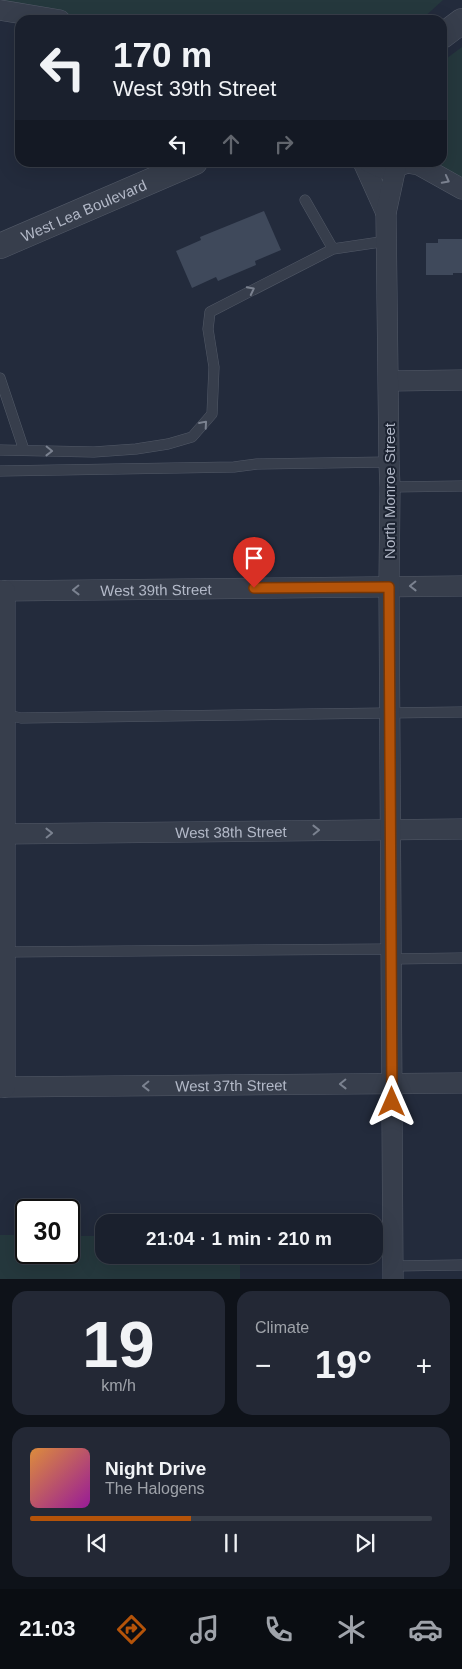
<!DOCTYPE html>
<meta charset="utf-8">
<style>
:root{--surface:#1a202d;--page:#232835;--text:#f1f3f6;--muted:#9fa3aa;--line:#383e49;--accent:#b45309}
body{margin:0;font-family:Helvetica,sans-serif;background:var(--page);color:var(--text);height:100vh;display:flex;flex-direction:column;font-size:19px;white-space:nowrap}
*{box-sizing:border-box;margin:0}
p{font-size:16px;color:var(--muted)}
.icon{flex:none;width:28px;height:28px;fill:none;stroke:currentColor;stroke-width:2;stroke-linecap:round;stroke-linejoin:round}
.map{position:relative;height:1279px;overflow:hidden}
.drawer{display:flex;flex-direction:column;gap:12px;padding:12px;background:#0e1219;flex:1}
.drawer>*{flex:none}
.banner{position:absolute;left:15px;top:15px;width:432px;height:152px;border-radius:15px;box-shadow:0 5px 20px #0002,0 0 0 1px var(--line);background:#1a202d;color:var(--text);overflow:hidden}
.speed{position:absolute;left:15px;top:1199px;display:flex;gap:10px;font-size:25px;font-weight:700;text-align:center}
.speed>*{display:grid;place-content:center;width:65px;height:65px;border-radius:50%;background:var(--surface);box-shadow:0 5px 20px #0002,0 0 0 1px var(--line);line-height:1}
.speed .limit{border:2px solid #111;border-radius:8px;background:#fff;color:#111}
.pin{position:absolute;display:grid;place-items:center;width:42px;height:42px;color:#fff;margin:-51px -21px;border-radius:50% 50% 50% 0;rotate:-45deg;box-shadow:0 0 5px #0007}
.pin .icon{rotate:45deg}
.me{position:absolute;width:55px;margin:-28px;rotate:0deg;stroke-linejoin:round;filter:drop-shadow(0 0 4px #0008)}
.turn{display:flex;align-items:center;gap:18px;height:105px;padding:0 15px;font-size:22px}
.turn .icon{width:65px;height:65px;stroke-width:2.5}
.turn b{display:block;font-size:35px;line-height:42px}
.lanes{display:flex;align-items:center;height:48px;padding:0 15px;background:#0003;justify-content:center;gap:25px;direction:ltr}
.lanes .off{opacity:.35}
.big{font-size:38px;font-weight:700;line-height:1.1}
.drawer .card{flex:1;display:flex;flex-direction:column;justify-content:center;gap:8px;min-width:0;padding:0 18px;border-radius:15px;background:var(--page)}
.drawer .dial{align-items:center;gap:0}
.dial b{font-size:65px;line-height:1}
.song{display:flex;align-items:center;gap:15px}
.cover{width:60px;height:60px;border-radius:8px;background:linear-gradient(135deg,hsl(30 70% 55%),hsl(300 70% 35%))}
.played{height:5px;border-radius:2px;background:linear-gradient(90deg,var(--accent) 40%,var(--line) 40%)}
.keys{display:flex;justify-content:space-around;direction:ltr}
.heat{display:flex;justify-content:space-between;align-items:center;font-size:28px;direction:ltr}
.drawer .tiles{flex:1;display:grid;gap:12px;grid-template-columns:1fr 1fr}
.card:last-child{grid-column:span 2}
.trip{position:absolute;left:95px;top:1214px;width:288px;height:50px;border-radius:15px;background:var(--surface);box-shadow:0 5px 20px #0002,0 0 0 1px var(--line);font-weight:700;line-height:50px;text-align:center}
.tabs{display:flex;height:80px;justify-content:space-around;align-items:center;background:#0a0d12;color:var(--muted)}
.tabs .icon{width:35px;height:35px}
.tabs .selected{color:var(--accent)}
.tabs b{font-size:22px;color:var(--text)}
.map>svg:first-child{display:block}
.green{fill:#25383d}
.building{fill:#3f495b}
.lines{fill:none;stroke-linecap:round;stroke-linejoin:round}
.service-casing{stroke:#525967;stroke-width:11}
.minor-casing{stroke:#525967;stroke-width:21}
.tertiary-casing{stroke:#525967;stroke-width:26}
.service{stroke:#373e4c;stroke-width:10}
.minor{stroke:#373e4c;stroke-width:20}
.tertiary{stroke:#373e4c;stroke-width:25}
.oneway{stroke:#7b8290}
.route-casing{stroke:#753606;stroke-width:12}
.route{stroke:#b45309;stroke-width:9}
.labels{text-anchor:middle;dominant-baseline:central;stroke-width:4;stroke-linejoin:round;paint-order:stroke}
.street-label{font-size:15px;fill:#b3b9c8;stroke:#1c2331}
</style>
<div class="map">
<svg width="462" height="1279" viewBox="0 0 462 1279">
<rect width="100%" height="100%" fill="#232b3c"/>
<path class="green" d="M0 0H443L421 20H60L0 10Z
M462 47V189L417 163 442 162 443 61Z
M0 1235H26V1252H69V1236H104V1255H240V1279H0Z"/>
<path class="building" d="M264 211 281 250 255 261 256 265 218 281 216 277 192 288 176 251 201 240 200 237Z
M438 239H462V273H453V275H426V243H438Z"/>
<g class="lines">
<defs>
<path id="service" d="M305 200 333 249 387 241
M0 378 24 450
M0 450 94 452 136 449 168 444 192 437 212 414 214 367 208 329 210 312 333 249
M0 471 234 467 257 464 389 462
M390 487 462 486
M3 714 21 718 462 712
M2 952 391 949
M391 959 462 958
M393 1266 462 1265"/>
<g id="minor">
<path d="M0 10 60 20"/>
<path d="M363 162 386 213"/>
<path d="M369 162 387 170 407 163 419 165 462 189"/>
<path d="M389 381 462 380"/>
<path id="s1" d="M0 591 462 586"/>
<path id="s2" d="M0 834 462 829"/>
<path id="s3" d="M0 1087 462 1083"/>
<path d="M5 1087V591"/>
<path d="M393 1279 389 587 390 487 389 462 386 213 397 162"/>
</g>
<g id="tertiary">
<path d="M442 36 462 21"/>
<path id="s4" d="M0 246 195 162"/>
</g>
</defs>
<use href="#service" class="service-casing"/>
<use href="#minor" class="minor-casing"/>
<use href="#tertiary" class="tertiary-casing"/>
<use href="#service" class="service"/>
<use href="#minor" class="minor"/>
<use href="#tertiary" class="tertiary"/>
</g>
<defs><path id="oneway-chevron" d="M-2-3.5L2.5 0L-2 3.5" fill="none" stroke-width="1.6" stroke-linecap="round" stroke-linejoin="round" transform="scale(1.25)"/></defs>
<g class="oneway">
<use href="#oneway-chevron" transform="translate(446 180) rotate(28)"/>
<use href="#oneway-chevron" transform="translate(251 290) rotate(-27)"/>
<use href="#oneway-chevron" transform="translate(204 424) rotate(-49)"/>
<use href="#oneway-chevron" transform="translate(49 451) rotate(1)"/>
<use href="#oneway-chevron" transform="translate(413 586) rotate(179)"/>
<use href="#oneway-chevron" transform="translate(76 590) rotate(179)"/>
<use href="#oneway-chevron" transform="translate(316 830) rotate(-1)"/>
<use href="#oneway-chevron" transform="translate(49 833) rotate(-1)"/>
<use href="#oneway-chevron" transform="translate(343 1084) rotate(179)"/>
<use href="#oneway-chevron" transform="translate(146 1086) rotate(179)"/>
</g>
<g class="lines">
<defs>
<path id="route" d="M254 588 389 587 392 1102"/>
</defs>
<use href="#route" class="route-casing"/>
<use href="#route" class="route"/>
</g>
<g class="labels">
<g class="street-label">
<text stroke="none"><textPath href="#s4" startOffset="91">West Lea Boulevard</textPath></text>
<text transform="translate(389 491) rotate(-90)">North Monroe Street</text>
<text stroke="none"><textPath href="#s1" startOffset="156">West 39th Street</textPath></text>
<text stroke="none"><textPath href="#s2" startOffset="231">West 38th Street</textPath></text>
<text stroke="none"><textPath href="#s3" startOffset="231">West 37th Street</textPath></text>
</g>
</g>
</svg>
<div class="speed"><div class="limit">30</div></div>
<div class="pin" style="left:254px;top:588px;background:#d93025"><svg class="icon" aria-label="arrive" viewBox="0 0 24 24"><path d="M6 21V4h12l-3 4 3 4H6"/></svg></div>
<svg class="me" style="left:392px;top:1102px" viewBox="-20 -20 40 40"><path d="M0-17L14 15 0 8-14 15z" fill="#b45309" stroke="#fff" stroke-width="4"/></svg>
<div class="trip">21:04 · 1 min · 210 m</div>
<div class="banner">
<div class="turn"><svg class="icon" aria-label="left" viewBox="0 0 24 24"><path d="M17 20v-9H6M10 6l-5 5 5 5"/></svg><div><b>170 m</b>West 39th Street</div></div>
<div class="lanes"><svg class="icon" aria-label="left" viewBox="0 0 24 24"><path d="M17 20v-9H6M10 6l-5 5 5 5"/></svg><svg class="icon off" aria-label="ahead" viewBox="0 0 24 24"><path d="M12 20V5M6 11l6-6 6 6"/></svg><svg class="icon off" aria-label="right" viewBox="0 0 24 24"><path d="M7 20v-9h11M14 6l5 5-5 5"/></svg></div>
</div>
</div>
<section class="drawer">
<div class="tiles">
<div class="card dial"><b>19</b><p>km/h</p></div>
<div class="card"><p>Climate</p>
<div class="heat"><a>−</a><b class="big">19°</b><a>+</a></div>
</div>
<div class="card">
<div class="song"><i class="cover"></i><div><b>Night Drive</b><p>The Halogens</p></div></div>
<div class="played"></div>
<div class="keys"><svg class="icon" aria-label="previous" viewBox="0 0 24 24"><path d="M18 5L8 12l10 7zM5 5v14"/></svg><svg class="icon" aria-label="pause" viewBox="0 0 24 24"><path d="M8 5v14M16 5v14"/></svg><svg class="icon" aria-label="next" viewBox="0 0 24 24"><path d="M6 5l10 7-10 7zM19 5v14"/></svg></div>
</div>
</div>
</section>
<nav class="tabs">
<b>21:03</b>
<svg class="icon selected" aria-label="directions" viewBox="0 0 24 24"><path d="M12 3l9 9-9 9-9-9zM9 14v-3h6M13 9l2 2-2 2"/></svg>
<svg class="icon" aria-label="music" viewBox="0 0 24 24"><path d="M9 18V5l10-2v13"/><circle cx="6" cy="18" r="3"/><circle cx="16" cy="16" r="3"/></svg>
<svg class="icon" aria-label="phone" viewBox="0 0 24 24"><path d="M5 4h4l2 5-3 2q2 4 5 5l2-3 5 2v4C11 20 4 13 5 4z"/></svg>
<svg class="icon" aria-label="climate" viewBox="0 0 24 24"><path d="M12 3v18M4 7l16 10M4 17L20 7"/></svg>
<svg class="icon" aria-label="car" viewBox="0 0 24 24"><path d="M5 17H2v-5l4-1 3-4h7l3 4 3 1v5h-3M9 17h6M6 11h13"/><circle cx="7" cy="17" r="2"/><circle cx="17" cy="17" r="2"/></svg>
</nav>
